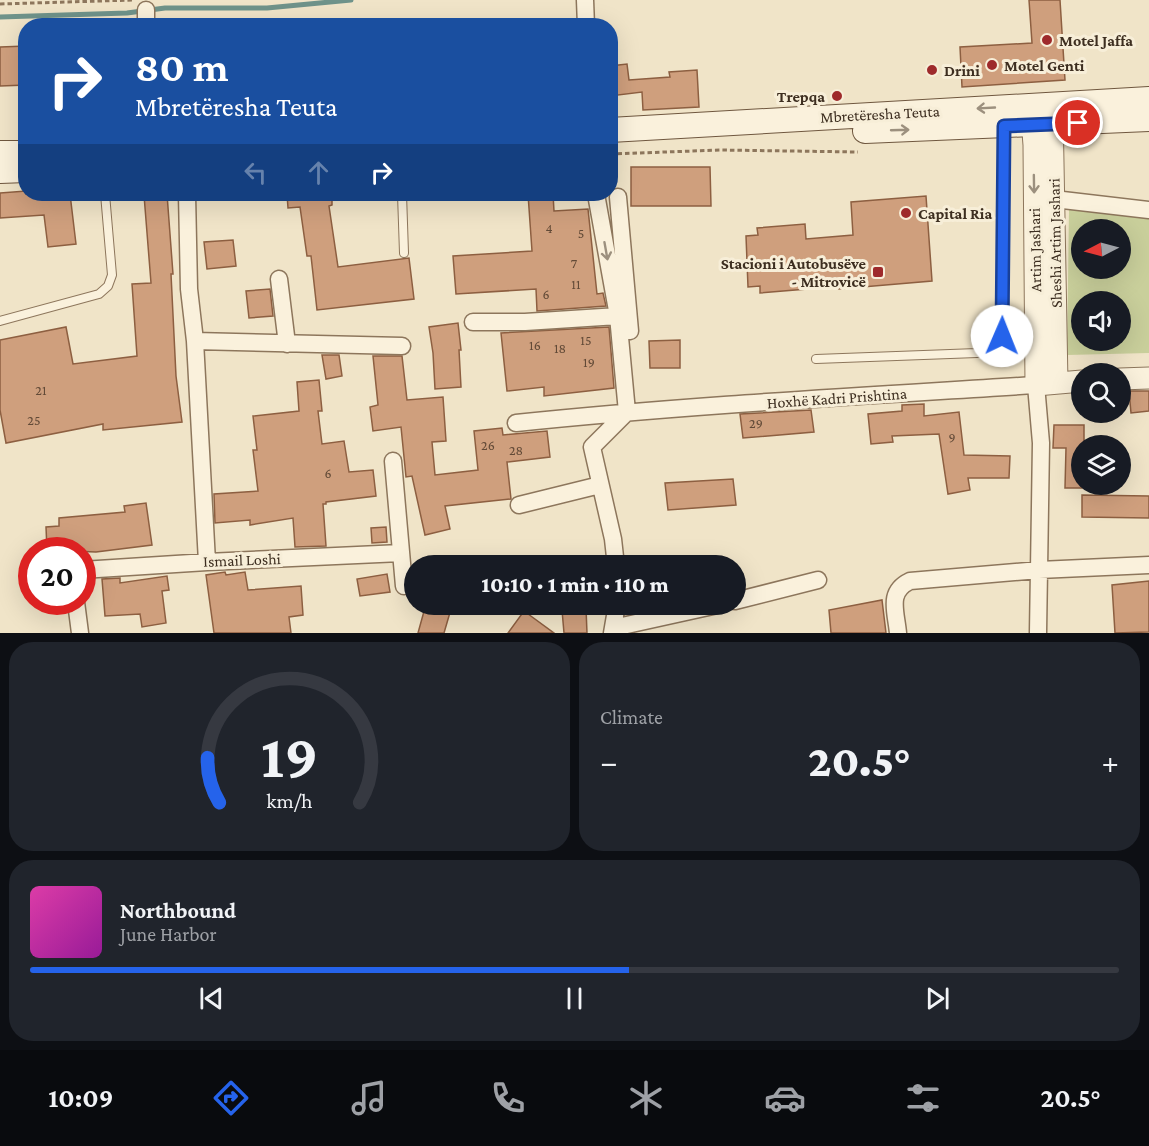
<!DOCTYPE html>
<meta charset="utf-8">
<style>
:root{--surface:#171b24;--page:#20242c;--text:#f1f3f6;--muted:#9ea1a6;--line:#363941;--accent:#2563eb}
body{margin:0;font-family:"Crimson Pro",serif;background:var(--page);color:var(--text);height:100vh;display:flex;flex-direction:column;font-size:22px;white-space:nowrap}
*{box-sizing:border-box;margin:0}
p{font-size:20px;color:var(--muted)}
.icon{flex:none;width:33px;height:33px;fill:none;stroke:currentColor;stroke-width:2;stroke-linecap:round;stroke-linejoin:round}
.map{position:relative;height:633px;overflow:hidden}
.panel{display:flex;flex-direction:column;gap:9px;padding:9px;background:#0d0f14;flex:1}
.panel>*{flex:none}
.banner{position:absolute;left:18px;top:18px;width:600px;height:183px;border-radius:24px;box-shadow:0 6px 24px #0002;background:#1a4fa0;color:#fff;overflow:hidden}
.needle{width:39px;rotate:264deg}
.fabs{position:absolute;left:1071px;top:219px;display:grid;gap:12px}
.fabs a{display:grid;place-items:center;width:60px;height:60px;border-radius:50%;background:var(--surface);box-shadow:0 6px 24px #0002;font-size:30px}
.speed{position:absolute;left:18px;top:537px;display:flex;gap:12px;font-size:30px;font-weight:700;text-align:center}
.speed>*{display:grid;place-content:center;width:78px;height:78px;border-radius:50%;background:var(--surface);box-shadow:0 6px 24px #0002;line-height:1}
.speed .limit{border:9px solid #d22;background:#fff;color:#111}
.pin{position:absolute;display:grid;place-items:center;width:51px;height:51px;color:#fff;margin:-26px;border:3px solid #fff;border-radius:50%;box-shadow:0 2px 6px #0007}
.me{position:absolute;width:66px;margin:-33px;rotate:1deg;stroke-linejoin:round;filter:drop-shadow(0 0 4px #0008)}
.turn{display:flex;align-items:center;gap:21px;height:126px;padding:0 18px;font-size:27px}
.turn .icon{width:78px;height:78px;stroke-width:2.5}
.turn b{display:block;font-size:42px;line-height:51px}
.lanes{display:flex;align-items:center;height:57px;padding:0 18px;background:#0003;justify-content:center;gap:30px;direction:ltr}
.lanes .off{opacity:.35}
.big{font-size:45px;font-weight:800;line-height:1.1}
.panel .card{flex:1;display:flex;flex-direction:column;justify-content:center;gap:9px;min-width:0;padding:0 21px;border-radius:24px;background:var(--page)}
.panel .dial{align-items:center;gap:0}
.dial svg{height:156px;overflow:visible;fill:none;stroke:var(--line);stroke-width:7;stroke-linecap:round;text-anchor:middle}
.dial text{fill:var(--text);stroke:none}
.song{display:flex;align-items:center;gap:18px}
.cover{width:72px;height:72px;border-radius:9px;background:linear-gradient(135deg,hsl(320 70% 55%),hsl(300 70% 35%))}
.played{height:6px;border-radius:3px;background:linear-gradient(90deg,var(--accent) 55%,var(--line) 55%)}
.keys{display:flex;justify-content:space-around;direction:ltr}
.heat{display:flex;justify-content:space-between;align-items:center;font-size:33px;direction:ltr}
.panel .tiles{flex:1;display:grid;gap:9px;grid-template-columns:1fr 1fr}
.card:last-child{grid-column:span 2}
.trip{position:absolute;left:404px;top:555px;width:342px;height:60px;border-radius:30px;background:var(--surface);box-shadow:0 6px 24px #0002;font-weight:800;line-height:60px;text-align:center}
.dock{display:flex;height:96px;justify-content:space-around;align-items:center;background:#090b0e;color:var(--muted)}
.dock .icon{width:42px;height:42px}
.dock .selected{color:var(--accent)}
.dock b{font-size:27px;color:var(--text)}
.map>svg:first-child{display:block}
.green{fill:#c9cf9b;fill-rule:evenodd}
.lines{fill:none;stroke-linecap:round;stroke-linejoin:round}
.stream{stroke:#6f938a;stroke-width:5}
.building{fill:#cf9f7d;stroke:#8d5f41;stroke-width:1.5}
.service-casing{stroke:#8d765c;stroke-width:10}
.minor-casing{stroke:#8d765c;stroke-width:19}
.tertiary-casing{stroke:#8d765c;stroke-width:23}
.secondary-casing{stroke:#6f573f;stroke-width:26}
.path{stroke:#8d765c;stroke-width:3;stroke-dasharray:4.5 3;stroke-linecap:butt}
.service{stroke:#faf1dc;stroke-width:8}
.minor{stroke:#faf1dc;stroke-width:16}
.tertiary{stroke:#faf1dc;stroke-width:21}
.secondary{stroke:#faf1dc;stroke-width:24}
.oneway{stroke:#9c907e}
.route-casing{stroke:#184099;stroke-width:15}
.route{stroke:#2563eb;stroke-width:10}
.poi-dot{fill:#9e2a2b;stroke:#f7eed8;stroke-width:2}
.labels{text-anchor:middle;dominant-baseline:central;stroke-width:6;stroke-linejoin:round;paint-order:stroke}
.number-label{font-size:14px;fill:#624a37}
.poi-label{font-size:16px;font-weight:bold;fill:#3d2e20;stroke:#f7eed8;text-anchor:start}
.street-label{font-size:16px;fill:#3d2e20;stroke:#f7eed8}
</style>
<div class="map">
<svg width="1149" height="633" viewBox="0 0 1149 633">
<rect width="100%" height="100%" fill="#f0e4c8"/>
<path class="green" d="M1069 209 1146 214 1149 217V353L1067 355ZM1082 230H1120V268H1082ZM1082 302H1120V340H1082Z"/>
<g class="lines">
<path class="stream" d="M0 17 127 13 165 8H267L351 0"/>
</g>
<path class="building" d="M1029 0H1060L1065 80 962 87 960 47 1032 43Z
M26 46V85L0 86V47Z
M627 64 629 80 670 77 669 72 697 70 699 107 643 110 642 92 610 96V66Z
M631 167H710L711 206H631Z
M26 191V194H70L76 244 48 247 44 215 0 218V193Z
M167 194 173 274H171L176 376 182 422 103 430V424L6 443 0 410V340L66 327 73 364 137 356 132 284 151 283 144 195Z
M287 194H332V205L329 206 338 267 409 258 414 299 317 310 311 256H307L300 207 288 208Z
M528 194H553L554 211 588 209 597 294 603 293 606 306 537 311 536 289 456 294 453 256 532 251Z
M926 196 932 281 839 289 837 278 807 279V289L760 293V286L748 287 746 236 758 235 757 228 805 224 806 239 853 235 851 202Z
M233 240 236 266 207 269 204 242Z
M270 289 273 316 249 318 246 291Z
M458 323 461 350H459L461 387 435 389 433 353 429 327Z
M609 327 614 388 544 396V387L507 391 501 333Z
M680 340V368H650L649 341Z
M322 355H339L342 376 326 379Z
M373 356H402L407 400 443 397 446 441 432 442 435 475 478 470 474 431 502 428 503 435 547 431 550 457 507 462 511 499 445 506 450 529 425 535 412 476 406 477 401 427 373 431 370 407 378 405Z
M319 380 322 411H318L322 444 344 441 349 472 373 470 376 496 326 502V504H323L326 546 295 547 293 518 250 525V520L215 523 214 494 258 491 253 450H257L253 416 299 411 297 382Z
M1129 391H1149V411L1131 413Z
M924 404V416L959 412 964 455 1010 456 1009 478H968L970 490 948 494 939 434 892 436 893 442 871 444 868 414 902 411V405Z
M811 410 814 432 743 438 740 414Z
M1054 425H1084V446H1082V488H1065L1066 448H1053Z
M733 479 736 505 668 510 665 483Z
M1082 495 1149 496V518L1082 517Z
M146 503 152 545 96 552 47 550 46 527 59 526V518L125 512 124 506Z
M386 527 387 542 372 543 371 528Z
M225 572 226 575 245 572 248 590 301 586 303 615 289 617 291 633H214L206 575Z
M387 574 390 592 360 596 357 579Z
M167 576 169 590 162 591 166 623 142 627 140 614 105 616 102 579 120 578V583Z
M1149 581V632L1115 633 1112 585Z
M882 600 886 633H831L829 610Z
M426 604H434L451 609 444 633H418Z
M586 608 587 633H564L562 610Z
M524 611 554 633H508Z"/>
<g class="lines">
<defs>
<path id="service" d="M402 194 404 253
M0 321 99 294 108 286 112 275 105 194
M816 359 977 353 997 348 1002 336 1004 127"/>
<path id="minor" d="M585 0 586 26
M146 26V10
M187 194 189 289 195 341 207 562
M596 194 618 316 627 412
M618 197 630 331
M1054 199 1149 210
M279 279 287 344
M473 322H525L618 316
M195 341 402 346
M516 423C689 405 863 396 1036 385L1041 443 1038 633
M393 461 404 586
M519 505 600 485
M616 566 613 539 592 447 627 412
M82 570 207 562 401 553
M735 601 818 580
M76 602 80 633
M613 628 722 604
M612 633 617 604
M898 633C896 611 887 592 910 581L1039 570 1149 565"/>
<path id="tertiary" d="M1031 107 1034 145 1036 385 1082 381
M1052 108 1057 383
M1120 379 1149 378"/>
<path id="secondary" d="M610 130 1149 99
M865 131 1149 119
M0 153H26
M0 171 26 170"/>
</defs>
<use href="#service" class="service-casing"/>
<use href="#minor" class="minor-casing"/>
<use href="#tertiary" class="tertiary-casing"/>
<use href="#secondary" class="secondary-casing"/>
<path class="path" d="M0 4 133 0
M610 154 721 150 858 152"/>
<use href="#service" class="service"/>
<use href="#minor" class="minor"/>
<use href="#tertiary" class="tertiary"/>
<use href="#secondary" class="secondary"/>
</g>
<defs><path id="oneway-shaft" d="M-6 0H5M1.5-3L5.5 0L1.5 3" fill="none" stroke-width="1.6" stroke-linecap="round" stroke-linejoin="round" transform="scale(1.5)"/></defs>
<g class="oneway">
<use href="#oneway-shaft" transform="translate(986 108) rotate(177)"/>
<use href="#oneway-shaft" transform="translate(900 130) rotate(-2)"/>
<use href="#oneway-shaft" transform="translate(1034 184) rotate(89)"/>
<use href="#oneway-shaft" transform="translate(606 251) rotate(80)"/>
</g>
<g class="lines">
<defs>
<path id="route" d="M1002 336 1004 126 1078 123"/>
</defs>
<use href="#route" class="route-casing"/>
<use href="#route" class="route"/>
</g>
<g class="poi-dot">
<circle cx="1047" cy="40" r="6"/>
<circle cx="992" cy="65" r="6"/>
<circle cx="932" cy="70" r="6"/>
<circle cx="837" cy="96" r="6"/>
<circle cx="906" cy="213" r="6"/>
<rect x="872" y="266" width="12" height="12" rx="3"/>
</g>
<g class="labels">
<g class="number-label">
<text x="549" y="228">4</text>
<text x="581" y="233">5</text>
<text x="574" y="263">7</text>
<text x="576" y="284">11</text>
<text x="546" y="294">6</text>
<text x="586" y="340">15</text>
<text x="535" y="345">16</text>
<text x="560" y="348">18</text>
<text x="589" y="362">19</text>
<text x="41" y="390">21</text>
<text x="34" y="420">25</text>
<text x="756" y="423">29</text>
<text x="952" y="437">9</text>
<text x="488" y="445">26</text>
<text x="516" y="450">28</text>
<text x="328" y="473">6</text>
</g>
<g class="poi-label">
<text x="1059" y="40">Motel Jaffa</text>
<text x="1004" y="65">Motel Genti</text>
<text x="944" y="70">Drini</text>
<text x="825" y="96" text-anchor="end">Trepqa</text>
<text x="918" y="213">Capital Ria</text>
<text x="866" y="263" text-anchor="end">Stacioni i Autobusëve<tspan x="866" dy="18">- Mitrovicë</tspan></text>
</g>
<g class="street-label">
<text transform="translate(880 114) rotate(-3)">Mbretëresha Teuta</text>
<text transform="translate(1055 243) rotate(-91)">Sheshi Artim Jashari</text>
<text transform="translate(1035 250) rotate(-91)">Artim Jashari</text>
<text transform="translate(837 398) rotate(-4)">Hoxhë Kadri Prishtina</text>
<text transform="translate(242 560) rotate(-2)">Ismail Loshi</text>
</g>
</g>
</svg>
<div class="fabs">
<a><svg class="needle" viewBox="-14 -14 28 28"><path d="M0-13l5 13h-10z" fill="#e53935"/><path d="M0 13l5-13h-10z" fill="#9ea1a6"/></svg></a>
<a><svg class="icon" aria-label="sound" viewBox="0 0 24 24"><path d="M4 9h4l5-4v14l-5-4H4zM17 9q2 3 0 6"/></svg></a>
<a><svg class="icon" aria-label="search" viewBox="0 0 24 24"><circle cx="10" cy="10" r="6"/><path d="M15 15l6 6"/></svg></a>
<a><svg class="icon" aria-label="layers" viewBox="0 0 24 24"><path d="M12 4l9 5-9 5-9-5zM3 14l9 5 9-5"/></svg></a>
</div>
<div class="speed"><div class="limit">20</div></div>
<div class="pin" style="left:1078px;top:123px;background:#d93025"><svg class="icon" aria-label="arrive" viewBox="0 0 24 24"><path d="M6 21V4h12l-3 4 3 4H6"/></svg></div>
<svg class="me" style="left:1002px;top:336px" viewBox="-20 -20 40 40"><circle r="19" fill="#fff"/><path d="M0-13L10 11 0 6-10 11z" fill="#2563eb"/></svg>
<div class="trip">10:10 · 1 min · 110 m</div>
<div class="banner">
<div class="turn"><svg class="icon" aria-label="right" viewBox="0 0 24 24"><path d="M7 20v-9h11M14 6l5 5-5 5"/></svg><div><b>80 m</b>Mbretëresha Teuta</div></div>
<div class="lanes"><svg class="icon off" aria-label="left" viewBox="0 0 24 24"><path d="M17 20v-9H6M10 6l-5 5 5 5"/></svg><svg class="icon off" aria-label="ahead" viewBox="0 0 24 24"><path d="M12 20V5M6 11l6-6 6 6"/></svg><svg class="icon" aria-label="right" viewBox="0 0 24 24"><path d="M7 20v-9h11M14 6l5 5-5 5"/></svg></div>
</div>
</div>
<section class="panel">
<div class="tiles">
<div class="card dial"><svg viewBox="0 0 100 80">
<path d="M14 69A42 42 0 1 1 86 69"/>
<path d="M14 69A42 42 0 0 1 8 46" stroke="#2563eb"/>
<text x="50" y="56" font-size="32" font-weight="700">19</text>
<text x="50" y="72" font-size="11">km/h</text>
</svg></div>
<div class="card"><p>Climate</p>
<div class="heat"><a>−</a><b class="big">20.5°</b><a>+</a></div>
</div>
<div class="card">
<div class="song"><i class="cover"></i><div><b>Northbound</b><p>June Harbor</p></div></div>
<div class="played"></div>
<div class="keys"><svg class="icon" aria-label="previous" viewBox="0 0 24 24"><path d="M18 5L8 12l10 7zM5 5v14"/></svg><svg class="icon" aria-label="pause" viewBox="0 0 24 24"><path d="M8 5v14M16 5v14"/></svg><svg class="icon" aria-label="next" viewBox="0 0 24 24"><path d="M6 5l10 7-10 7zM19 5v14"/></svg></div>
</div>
</div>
</section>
<nav class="dock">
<b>10:09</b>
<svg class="icon selected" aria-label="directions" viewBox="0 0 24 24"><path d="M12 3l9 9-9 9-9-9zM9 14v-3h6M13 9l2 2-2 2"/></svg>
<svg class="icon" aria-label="music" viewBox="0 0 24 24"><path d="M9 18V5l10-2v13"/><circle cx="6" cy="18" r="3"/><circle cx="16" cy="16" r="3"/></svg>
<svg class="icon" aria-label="phone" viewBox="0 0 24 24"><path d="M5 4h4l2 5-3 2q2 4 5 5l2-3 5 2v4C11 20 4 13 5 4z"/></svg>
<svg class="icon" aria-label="climate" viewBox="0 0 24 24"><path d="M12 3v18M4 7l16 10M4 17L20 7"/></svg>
<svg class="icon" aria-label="car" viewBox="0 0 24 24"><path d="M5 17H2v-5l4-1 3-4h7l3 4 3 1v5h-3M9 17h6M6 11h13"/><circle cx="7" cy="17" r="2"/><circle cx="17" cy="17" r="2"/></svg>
<svg class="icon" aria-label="filters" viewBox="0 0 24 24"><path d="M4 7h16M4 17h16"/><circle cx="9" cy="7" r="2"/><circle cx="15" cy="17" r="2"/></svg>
<b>20.5°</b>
</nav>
